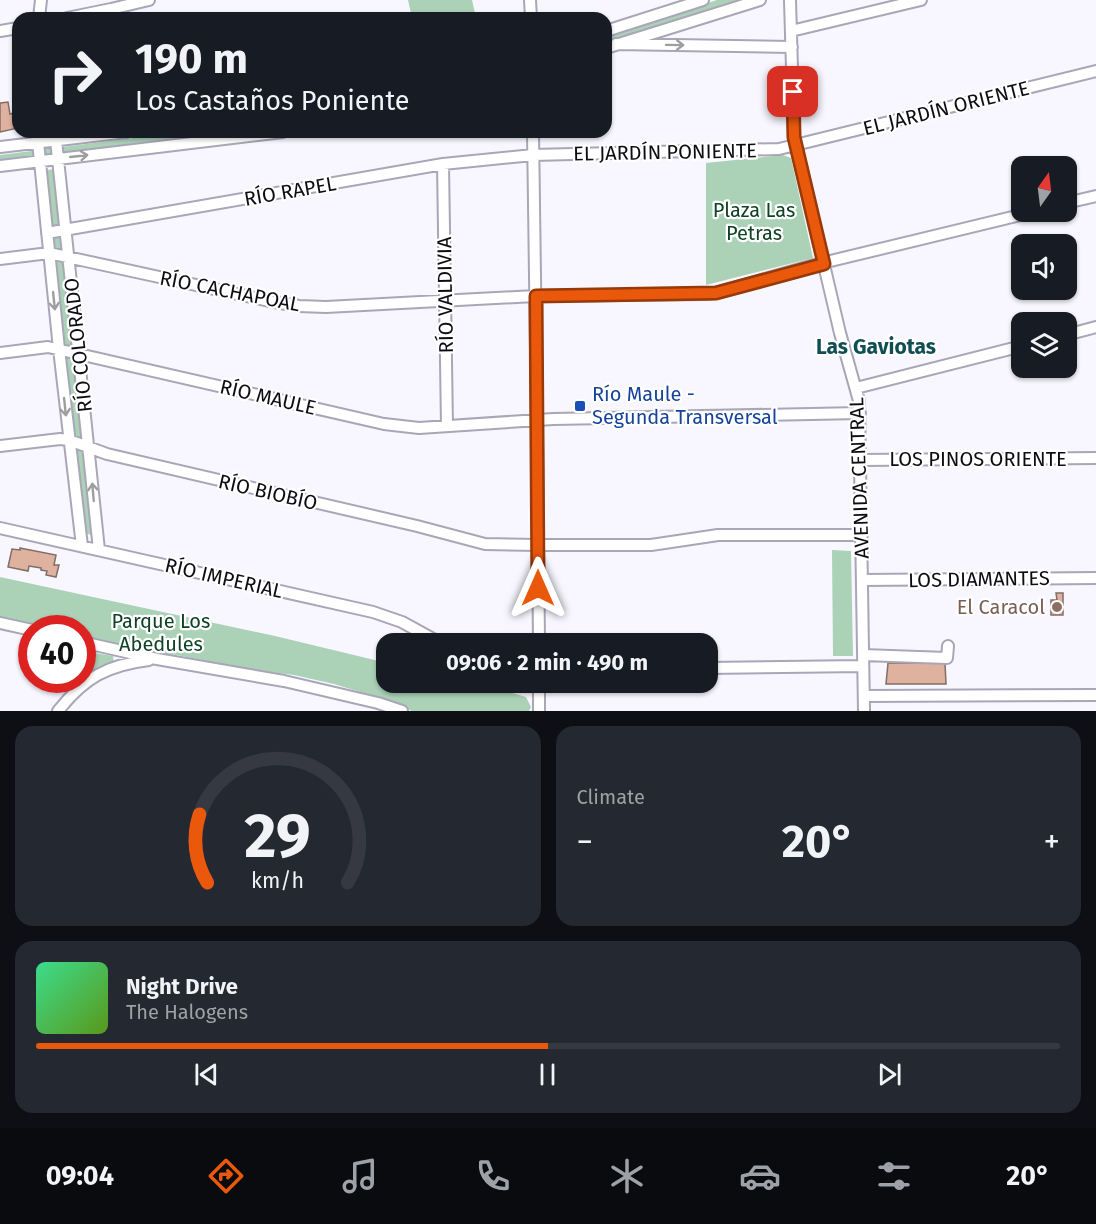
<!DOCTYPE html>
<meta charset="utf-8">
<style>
:root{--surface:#171b24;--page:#242831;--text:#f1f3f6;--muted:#9ea1a6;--line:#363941;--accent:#ea580c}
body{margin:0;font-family:"Fira Sans",sans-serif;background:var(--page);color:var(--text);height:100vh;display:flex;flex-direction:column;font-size:22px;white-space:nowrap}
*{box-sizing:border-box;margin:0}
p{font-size:20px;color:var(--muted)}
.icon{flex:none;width:33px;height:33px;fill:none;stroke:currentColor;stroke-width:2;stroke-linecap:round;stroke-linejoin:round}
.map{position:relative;height:711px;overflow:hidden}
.drawer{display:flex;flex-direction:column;gap:15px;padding:15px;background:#0d0f14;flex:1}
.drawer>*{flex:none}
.hud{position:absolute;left:12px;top:12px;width:600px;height:126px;border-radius:18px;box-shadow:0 2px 4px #0004;background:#171b24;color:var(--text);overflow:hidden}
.needle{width:39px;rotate:14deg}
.controls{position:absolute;left:1011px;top:156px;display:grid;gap:12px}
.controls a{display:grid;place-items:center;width:66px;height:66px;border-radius:12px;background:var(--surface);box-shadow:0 2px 4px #0004;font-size:30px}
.speed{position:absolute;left:18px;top:615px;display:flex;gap:12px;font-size:30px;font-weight:700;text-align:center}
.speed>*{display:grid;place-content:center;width:78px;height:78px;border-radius:50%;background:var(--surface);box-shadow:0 2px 4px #0004;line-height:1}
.speed .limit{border:9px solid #d22;background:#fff;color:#111}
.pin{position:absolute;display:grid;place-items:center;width:51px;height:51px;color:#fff;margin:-26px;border-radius:12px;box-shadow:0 3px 9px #0006}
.me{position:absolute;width:66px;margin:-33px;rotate:0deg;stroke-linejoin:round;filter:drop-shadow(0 0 4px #0008)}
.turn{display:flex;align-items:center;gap:21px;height:126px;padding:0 24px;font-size:27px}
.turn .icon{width:78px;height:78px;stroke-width:2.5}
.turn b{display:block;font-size:42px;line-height:51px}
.big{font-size:45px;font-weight:700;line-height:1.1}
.drawer .widget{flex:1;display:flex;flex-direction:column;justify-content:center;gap:9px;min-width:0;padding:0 21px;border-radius:18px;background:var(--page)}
.drawer .dial{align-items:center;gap:0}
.dial svg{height:156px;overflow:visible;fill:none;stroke:var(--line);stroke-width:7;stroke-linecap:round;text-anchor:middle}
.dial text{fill:var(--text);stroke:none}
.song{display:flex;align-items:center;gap:18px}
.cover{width:72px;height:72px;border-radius:9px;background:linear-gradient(135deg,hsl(150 70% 55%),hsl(90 70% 35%))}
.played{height:6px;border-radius:3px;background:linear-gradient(90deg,var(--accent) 50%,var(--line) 50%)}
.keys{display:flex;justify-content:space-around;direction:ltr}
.heat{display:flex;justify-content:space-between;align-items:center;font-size:33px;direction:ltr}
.drawer .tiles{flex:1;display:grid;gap:15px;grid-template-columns:1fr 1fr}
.widget:last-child{grid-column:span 2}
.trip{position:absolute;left:376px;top:633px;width:342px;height:60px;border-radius:18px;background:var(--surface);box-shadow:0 2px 4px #0004;font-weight:700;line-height:60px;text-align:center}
.tab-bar{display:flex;height:96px;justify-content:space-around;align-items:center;background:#090b0e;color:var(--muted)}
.tab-bar .icon{width:42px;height:42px}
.tab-bar .selected{color:var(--accent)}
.tab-bar b{font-size:27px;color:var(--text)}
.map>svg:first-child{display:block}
.green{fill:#abd1b7}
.building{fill:#dfb19f;stroke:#816e66;stroke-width:1.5}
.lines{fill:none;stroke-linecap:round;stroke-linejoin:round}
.minor-casing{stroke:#a9a6b8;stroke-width:14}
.minor{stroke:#fff;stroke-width:10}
.oneway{stroke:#9e9ea0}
.route-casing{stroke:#983908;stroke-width:15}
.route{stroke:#ea580c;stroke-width:10}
.transit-dot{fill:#1a4fb4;stroke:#fff;stroke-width:2}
.education-dot{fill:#8d6e63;stroke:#fff;stroke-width:2}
.labels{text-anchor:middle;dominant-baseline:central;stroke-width:4.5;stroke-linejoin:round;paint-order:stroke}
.street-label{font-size:20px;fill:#0d0c12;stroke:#fff}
.park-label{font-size:20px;fill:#0f4125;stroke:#fff}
.transit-label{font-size:20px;fill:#164399;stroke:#fff;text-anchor:start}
.education-label{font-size:20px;fill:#785e54;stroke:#fff;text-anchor:end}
.neighbourhood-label{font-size:21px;font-weight:bold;fill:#104e53;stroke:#fff}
</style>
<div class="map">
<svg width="1096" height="711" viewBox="0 0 1096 711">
<rect width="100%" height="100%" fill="#f8f7ff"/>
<path class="green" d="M408 0H472L476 18H412Z
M717 0H747L606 45V36Z
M181 132H227L0 160V155Z
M783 155 791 158 813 258 706 285V163Z
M56 169 93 535 83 533 47 170Z
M832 550 851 551 853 656H833Z
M0 577 275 636 387 663V682L471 683 516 694 526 697 531 707 529 711H412L380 698 334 684 294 675 253 670 177 655 159 653 83 636 82 628H51L0 617Z
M88 652 113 656 114 663 94 673 88 674 85 655Z"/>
<path class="building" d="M8 102 10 114 18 112V128L0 132V103Z
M20 548 56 555 54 565H59L56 577 46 575 47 571 41 570V568L29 566 28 571 8 567 12 549 20 550Z
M1056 593H1063V615H1051V600H1057Z
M888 663H945L946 684H886Z"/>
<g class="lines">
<defs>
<path id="minor" d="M530 0 531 18
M790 0 794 137 840 333 859 401 864 711
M39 18 41 0
M67 18 111 9 149 0
M0 31 18 28
M606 31 703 0
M791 31 921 0
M616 44 792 47
M606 48 760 0
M533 132 537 420 539 644
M56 140 99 550
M38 142 59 349 82 546
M0 147 127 132
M443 164 447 426
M0 166 283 132
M1066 203 1096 196
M47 233 443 164 533 155 779 149 1096 71
M0 259 49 253 274 302 299 306 326 307 535 296 707 294 716 293 814 265 1033 212
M1066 335 1096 327
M0 353 48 347 384 424 419 428 553 419 860 413
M856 388 1022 346
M0 446 60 439 69 440 107 454 417 526 485 544 538 545H651L718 535H862
M860 460 1096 458
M0 528 373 612 402 622 442 644
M862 580 1096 578
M0 623 32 630
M82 642 157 659 284 681 378 703 402 711
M863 655 947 658 948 646
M708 668 863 666
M539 682V711
M81 686C85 676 85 667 82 657
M864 696 1096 695
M58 711C84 678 107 665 149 660"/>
</defs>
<use href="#minor" class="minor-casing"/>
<use href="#minor" class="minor"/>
</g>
<defs><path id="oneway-shaft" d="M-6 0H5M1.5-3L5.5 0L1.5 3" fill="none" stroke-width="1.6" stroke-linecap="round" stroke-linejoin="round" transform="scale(1.5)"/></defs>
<g class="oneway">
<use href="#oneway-shaft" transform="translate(675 45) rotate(1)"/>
<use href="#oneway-shaft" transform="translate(79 156) rotate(-6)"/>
<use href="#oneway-shaft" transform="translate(54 301) rotate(84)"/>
<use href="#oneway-shaft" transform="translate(65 407) rotate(84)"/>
<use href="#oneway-shaft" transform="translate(93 492) rotate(-95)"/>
</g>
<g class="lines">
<defs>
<path id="route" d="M538 588 536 296 716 293 824 264 794 137 793 92"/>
</defs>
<use href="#route" class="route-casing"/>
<use href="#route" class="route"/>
</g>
<rect class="transit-dot" x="574" y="400" width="12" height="12" rx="3"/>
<circle class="education-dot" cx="1057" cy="607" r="6"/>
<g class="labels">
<g class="street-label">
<text transform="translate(946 108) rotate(-14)">EL JARDÍN ORIENTE</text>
<text transform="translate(665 152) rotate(-1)">EL JARDÍN PONIENTE</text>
<text transform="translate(290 191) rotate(-10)">RÍO RAPEL</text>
<text transform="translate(230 291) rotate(11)">RÍO CACHAPOAL</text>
<text transform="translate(445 295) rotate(-91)">RÍO VALDIVIA</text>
<text transform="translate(78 345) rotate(-96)">RÍO COLORADO</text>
<text transform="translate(268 397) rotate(13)">RÍO MAULE</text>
<text x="978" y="459">LOS PINOS ORIENTE</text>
<text transform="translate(859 478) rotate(-92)">AVENIDA CENTRAL</text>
<text transform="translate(268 492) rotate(13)">RÍO BIOBÍO</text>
<text transform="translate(224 578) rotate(13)">RÍO IMPERIAL</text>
<text transform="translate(979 579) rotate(-1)">LOS DIAMANTES</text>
</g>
<g class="park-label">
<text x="754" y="210">Plaza Las<tspan x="754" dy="23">Petras</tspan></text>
<text x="161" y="621">Parque Los<tspan x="161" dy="23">Abedules</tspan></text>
</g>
<g class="transit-label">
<text x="592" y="394">Río Maule -<tspan x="592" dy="23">Segunda Transversal</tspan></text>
</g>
<g class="education-label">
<text x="1045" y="607">El Caracol</text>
</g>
<g class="neighbourhood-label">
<text x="876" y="347">Las Gaviotas</text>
</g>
</g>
</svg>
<div class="controls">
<a><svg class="needle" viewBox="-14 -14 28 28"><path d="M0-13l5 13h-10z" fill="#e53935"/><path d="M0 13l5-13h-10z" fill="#9ea1a6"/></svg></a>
<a><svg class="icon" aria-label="sound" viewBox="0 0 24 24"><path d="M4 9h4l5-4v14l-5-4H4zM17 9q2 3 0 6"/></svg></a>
<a><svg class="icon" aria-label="layers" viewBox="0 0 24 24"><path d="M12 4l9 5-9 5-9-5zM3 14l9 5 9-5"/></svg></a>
</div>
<div class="speed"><div class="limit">40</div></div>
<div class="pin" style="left:793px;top:92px;background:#d93025"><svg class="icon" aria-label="arrive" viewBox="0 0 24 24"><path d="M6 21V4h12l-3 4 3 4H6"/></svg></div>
<svg class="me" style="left:538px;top:588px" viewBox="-20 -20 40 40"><path d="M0-17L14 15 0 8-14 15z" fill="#ea580c" stroke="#fff" stroke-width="4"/></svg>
<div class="trip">09:06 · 2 min · 490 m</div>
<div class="hud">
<div class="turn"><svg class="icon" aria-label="right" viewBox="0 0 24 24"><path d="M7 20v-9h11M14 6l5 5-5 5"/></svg><div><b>190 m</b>Los Castaños Poniente</div></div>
</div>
</div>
<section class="drawer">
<div class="tiles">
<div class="widget dial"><svg viewBox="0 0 100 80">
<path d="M14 69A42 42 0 1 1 86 69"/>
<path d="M14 69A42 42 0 0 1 10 34" stroke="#ea580c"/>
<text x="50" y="56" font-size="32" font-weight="700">29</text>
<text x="50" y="72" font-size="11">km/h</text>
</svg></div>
<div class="widget"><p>Climate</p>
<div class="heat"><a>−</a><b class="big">20°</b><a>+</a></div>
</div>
<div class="widget">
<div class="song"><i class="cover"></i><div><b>Night Drive</b><p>The Halogens</p></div></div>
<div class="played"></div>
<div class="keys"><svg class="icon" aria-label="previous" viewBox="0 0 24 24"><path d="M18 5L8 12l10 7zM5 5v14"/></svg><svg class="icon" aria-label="pause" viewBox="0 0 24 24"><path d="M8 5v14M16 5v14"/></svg><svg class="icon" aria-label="next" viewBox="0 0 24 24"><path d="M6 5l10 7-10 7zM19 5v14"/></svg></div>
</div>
</div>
</section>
<nav class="tab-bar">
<b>09:04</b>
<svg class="icon selected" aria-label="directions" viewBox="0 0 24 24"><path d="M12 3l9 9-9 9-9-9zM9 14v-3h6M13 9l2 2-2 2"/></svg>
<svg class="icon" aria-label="music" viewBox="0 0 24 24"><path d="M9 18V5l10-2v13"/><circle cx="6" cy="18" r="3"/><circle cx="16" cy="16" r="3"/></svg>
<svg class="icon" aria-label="phone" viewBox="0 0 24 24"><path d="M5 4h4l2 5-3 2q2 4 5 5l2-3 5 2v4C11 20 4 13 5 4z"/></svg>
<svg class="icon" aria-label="climate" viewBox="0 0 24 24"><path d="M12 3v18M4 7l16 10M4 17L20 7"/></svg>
<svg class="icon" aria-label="car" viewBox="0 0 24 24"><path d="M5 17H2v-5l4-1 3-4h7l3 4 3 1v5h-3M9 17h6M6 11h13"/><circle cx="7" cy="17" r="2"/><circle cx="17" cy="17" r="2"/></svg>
<svg class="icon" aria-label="filters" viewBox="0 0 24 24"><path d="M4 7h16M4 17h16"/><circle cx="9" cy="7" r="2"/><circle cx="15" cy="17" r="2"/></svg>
<b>20°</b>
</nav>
